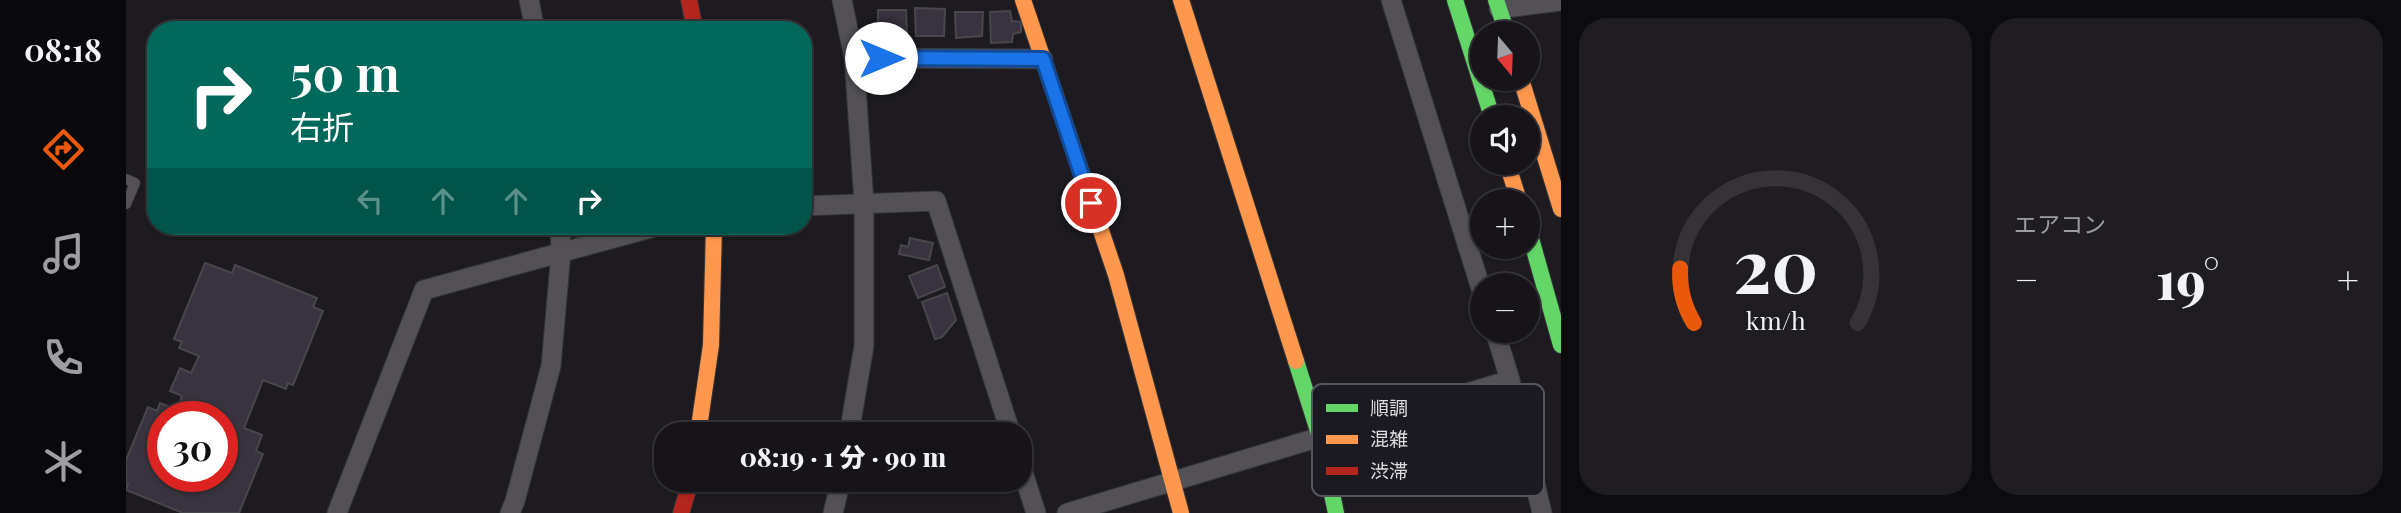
<!DOCTYPE html>
<html lang="ja">
<meta charset="utf-8">
<style>
:root{--surface:#161418;--page:#1f1d21;--text:#f1f3f6;--muted:#9e9ea2;--line:#353337;--accent:#ea580c}
body{margin:0;font-family:"Playfair Display","Noto Sans JP",serif;background:var(--page);color:var(--text);height:100vh;display:flex;flex-direction:column;font-size:26px;white-space:nowrap}
*{box-sizing:border-box;margin:0}
p{font-size:23px;color:var(--muted)}
.icon{flex:none;width:38px;height:38px;fill:none;stroke:currentColor;stroke-width:2;stroke-linecap:round;stroke-linejoin:round}
.map{position:relative;flex:1;overflow:hidden}
.side{display:flex;flex-direction:column;gap:18px;padding:18px;background:#0c0b0d;width:840px}
.side>*{flex:none}
.hud{position:absolute;left:21px;top:21px;width:665px;height:214px;border-radius:28px;box-shadow:0 2px 5px #0004,0 0 0 2px var(--line);background:#00695c;color:#fff;overflow:hidden}
.needle{width:46px;rotate:161deg}
.fabs{position:absolute;left:1344px;top:21px;display:grid;gap:14px}
.fabs a{display:grid;place-items:center;width:70px;height:70px;border-radius:50%;background:var(--surface);box-shadow:0 2px 5px #0004,0 0 0 2px var(--line);font-size:35px}
.speed{position:absolute;left:21px;top:401px;display:flex;gap:14px;font-size:35px;font-weight:700;text-align:center}
.speed>*{display:grid;place-content:center;width:91px;height:91px;border-radius:50%;background:var(--surface);box-shadow:0 2px 5px #0004,0 0 0 2px var(--line);line-height:1}
.speed .limit{border:10px solid #d22;background:#fff;color:#111}
.pin{position:absolute;display:grid;place-items:center;width:60px;height:60px;color:#fff;margin:-30px;border:4px solid #fff;border-radius:50%;box-shadow:0 2px 7px #0007}
.me{position:absolute;width:77px;margin:-38px;rotate:90deg;stroke-linejoin:round;filter:drop-shadow(0 0 5px #0008)}
.turn{display:flex;align-items:center;gap:24px;height:147px;padding:0 28px;font-size:32px}
.turn .icon{width:91px;height:91px;stroke-width:2.5}
.turn b{display:block;font-size:49px;line-height:60px}
.lanes{display:flex;align-items:center;height:66px;padding:0 28px;background:#0003;justify-content:center;gap:35px;direction:ltr}
.lanes .off{opacity:.35}
.big{font-size:52px;font-weight:800;line-height:1.1}
.side .tile{flex:1;display:flex;flex-direction:column;justify-content:center;gap:10px;min-width:0;padding:0 24px;border-radius:28px;background:var(--page)}
.side .dial{align-items:center;gap:0}
.dial svg{height:182px;overflow:visible;fill:none;stroke:var(--line);stroke-width:7;stroke-linecap:round;text-anchor:middle}
.dial text{fill:var(--text);stroke:none}
.heat{display:flex;justify-content:space-between;align-items:center;font-size:38px;direction:ltr}
.side .tiles{flex:1;display:grid;gap:18px;grid-template-columns:repeat(2,1fr)}
.trip{position:absolute;left:528px;top:422px;width:378px;height:70px;border-radius:28px;background:var(--surface);box-shadow:0 2px 5px #0004,0 0 0 2px var(--line);font-weight:800;line-height:70px;text-align:center}
main{display:flex;flex:1;min-height:0}
.dock{display:flex;flex-direction:column;width:126px;justify-content:space-around;align-items:center;background:#09080a;color:var(--muted)}
.dock .icon{width:49px;height:49px}
.dock .selected{color:var(--accent)}
.dock b{font-size:32px;color:var(--text)}
.map>svg:first-child{display:block}
.building{fill:#38333e;stroke:#48474b;stroke-width:2;fill-rule:evenodd}
.lines{fill:none;stroke-linecap:round;stroke-linejoin:round}
.lane-casing{stroke:#363538;stroke-width:11}
.street-casing{stroke:#363538;stroke-width:21}
.fast-casing{stroke:#363538;stroke-width:18}
.slow-casing{stroke:#363538;stroke-width:18}
.jam-casing{stroke:#363538;stroke-width:18}
.lane{stroke:#535155;stroke-width:10}
.street{stroke:#535155;stroke-width:19}
.fast{stroke:#63d668;stroke-width:16}
.slow{stroke:#ff974d;stroke-width:16}
.jam{stroke:#b3261e;stroke-width:16}
.route-casing{stroke:#114b97;stroke-width:18}
.route{stroke:#1a73e8;stroke-width:12}
.key{fill:#1c1a21;stroke:#56545b;stroke-width:2}
.key-label{font-size:19px;fill:#dedce1}
</style>
<main>
<nav class="dock">
<b>08:18</b>
<svg class="icon selected" aria-label="directions" viewBox="0 0 24 24"><path d="M12 3l9 9-9 9-9-9zM9 14v-3h6M13 9l2 2-2 2"/></svg>
<svg class="icon" aria-label="music" viewBox="0 0 24 24"><path d="M9 18V5l10-2v13"/><circle cx="6" cy="18" r="3"/><circle cx="16" cy="16" r="3"/></svg>
<svg class="icon" aria-label="phone" viewBox="0 0 24 24"><path d="M5 4h4l2 5-3 2q2 4 5 5l2-3 5 2v4C11 20 4 13 5 4z"/></svg>
<svg class="icon" aria-label="climate" viewBox="0 0 24 24"><path d="M12 3v18M4 7l16 10M4 17L20 7"/></svg>
</nav>
<div class="map">
<svg width="1435" height="513" viewBox="0 0 1435 513">
<rect width="100%" height="100%" fill="#1d1b20"/>
<path class="building" d="M789 8 819 9 818 36H790Z
M752 10H780L781 37 761 38V32H752Z
M884 11 886 21 895 22V32L887 34 886 42 865 43 864 12Z
M829 12H857L856 36 830 38Z
M784 238 807 243 803 260 773 254 775 245 782 247Z
M79 263 106 273 109 265 191 298 187 307 197 311 167 385 162 383 160 389 137 380 118 428 136 435 130 451 137 454 113 513H57L0 490 2 484H0V460L22 407 31 411 34 403 51 410 56 396 44 391 54 368 65 373 73 356 53 348 56 342 48 339ZM37 416H96V476H37Z
M811 265 819 287 792 298 783 276Z
M821 293 830 320 816 337 809 339 796 302Z"/>
<g class="lines">
<defs>
<path id="lane" d="M0 179 9 183 0 204"/>
<path id="street" d="M403 0 409 30
M716 0 728 58 738 203V346L723 434
M1265 0 1356 292
M1373 9 1435 1
M728 58 917 59
M677 206 810 201 885 434
M1369 331 1384 380 1416 513
M894 463 910 513
M211 513 298 290 532 226
M384 513 389 501 425 366 435 252 434 226
M707 513 715 480
M941 513 1384 380"/>
<path id="fast" d="M1329 0 1366 117
M1370 0 1381 33
M1402 228 1435 345
M1170 361 1194 437 1210 513"/>
<path id="slow" d="M897 0 990 275 1055 513
M1055 0 1170 361
M1395 79 1435 209
M1381 163 1393 201
M572 434 585 345 588 226"/>
<path id="jam" d="M563 0 569 30
M555 513 565 480"/>
</defs>
<use href="#lane" class="lane-casing"/>
<use href="#street" class="street-casing"/>
<use href="#fast" class="fast-casing"/>
<use href="#slow" class="slow-casing"/>
<use href="#jam" class="jam-casing"/>
<use href="#lane" class="lane"/>
<use href="#street" class="street"/>
<use href="#fast" class="fast"/>
<use href="#slow" class="slow"/>
<use href="#jam" class="jam"/>
</g>
<g class="lines">
<defs>
<path id="route" d="M755 58 917 59 965 203"/>
</defs>
<use href="#route" class="route-casing"/>
<use href="#route" class="route"/>
</g>
<rect x="1186" y="384" width="232" height="112" rx="10" class="key"/>
<rect x="1200" y="404" width="32" height="8" fill="#63d668"/>
<rect x="1200" y="435" width="32" height="9" fill="#ff974d"/>
<rect x="1200" y="467" width="32" height="8" fill="#b3261e"/>
<g class="key-label">
<text x="1244" y="415">順調</text>
<text x="1244" y="446">混雑</text>
<text x="1244" y="478">渋滞</text>
</g>
</svg>
<div class="fabs">
<a><svg class="needle" viewBox="-14 -14 28 28"><path d="M0-13l5 13h-10z" fill="#e53935"/><path d="M0 13l5-13h-10z" fill="#9e9ea2"/></svg></a>
<a><svg class="icon" aria-label="sound" viewBox="0 0 24 24"><path d="M4 9h4l5-4v14l-5-4H4zM17 9q2 3 0 6"/></svg></a>
<a>+</a>
<a>−</a>
</div>
<div class="speed"><div class="limit">30</div></div>
<div class="pin" style="left:965px;top:203px;background:#d93025"><svg class="icon" aria-label="arrive" viewBox="0 0 24 24"><path d="M6 21V4h12l-3 4 3 4H6"/></svg></div>
<svg class="me" style="left:755px;top:58px" viewBox="-20 -20 40 40"><circle r="19" fill="#fff"/><path d="M0-13L10 11 0 6-10 11z" fill="#1a73e8"/></svg>
<div class="trip">08:19 · 1 分 · 90 m</div>
<div class="hud">
<div class="turn"><svg class="icon" aria-label="right" viewBox="0 0 24 24"><path d="M7 20v-9h11M14 6l5 5-5 5"/></svg><div><b>50 m</b>右折</div></div>
<div class="lanes"><svg class="icon off" aria-label="left" viewBox="0 0 24 24"><path d="M17 20v-9H6M10 6l-5 5 5 5"/></svg><svg class="icon off" aria-label="ahead" viewBox="0 0 24 24"><path d="M12 20V5M6 11l6-6 6 6"/></svg><svg class="icon off" aria-label="ahead" viewBox="0 0 24 24"><path d="M12 20V5M6 11l6-6 6 6"/></svg><svg class="icon" aria-label="right" viewBox="0 0 24 24"><path d="M7 20v-9h11M14 6l5 5-5 5"/></svg></div>
</div>
</div>
<section class="side">
<div class="tiles">
<div class="tile dial"><svg viewBox="0 0 100 80">
<path d="M14 69A42 42 0 1 1 86 69"/>
<path d="M14 69A42 42 0 0 1 8 45" stroke="#ea580c"/>
<text x="50" y="56" font-size="32" font-weight="700">20</text>
<text x="50" y="72" font-size="11">km/h</text>
</svg></div>
<div class="tile"><p>エアコン</p>
<div class="heat"><a>−</a><b class="big">19°</b><a>+</a></div>
</div>
</div>
</section>
</main>
